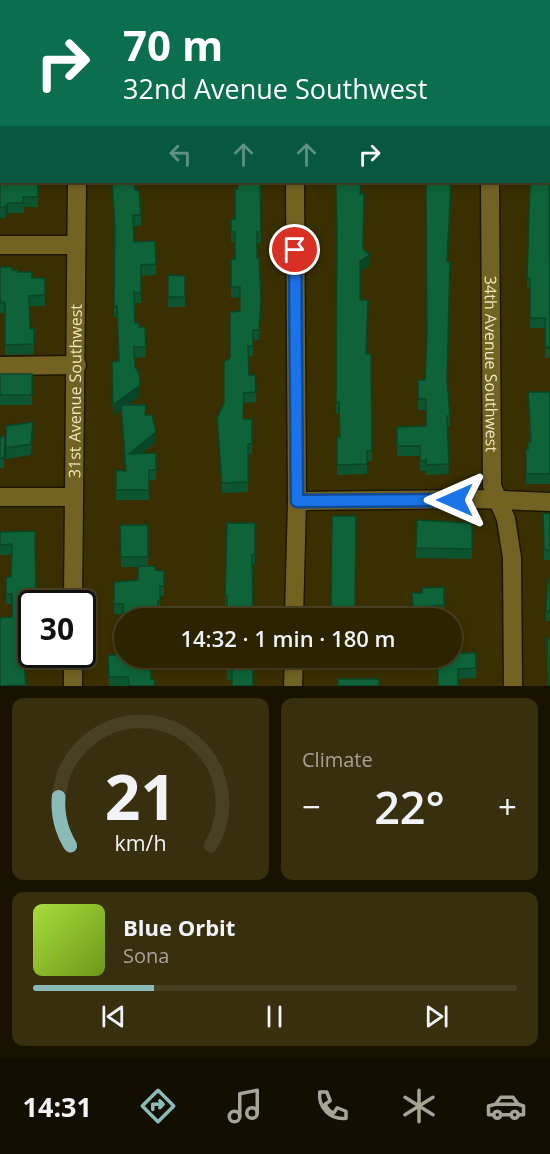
<!DOCTYPE html>
<meta charset="utf-8">
<style>
:root{--surface:#2c2300;--page:#382f0f;--text:#f1f3f6;--muted:#a6a499;--line:#484022;--accent:#8bbbb9}
body{margin:0;font-family:"Open Sans",sans-serif;background:var(--page);color:var(--text);height:100vh;display:flex;flex-direction:column;font-size:22px;white-space:nowrap}
*{box-sizing:border-box;margin:0}
p{font-size:20px;color:var(--muted)}
.icon{flex:none;width:33px;height:33px;fill:none;stroke:currentColor;stroke-width:2;stroke-linecap:round;stroke-linejoin:round}
.map{position:relative;height:686px;overflow:hidden}
.details{display:flex;flex-direction:column;gap:12px;padding:12px;background:#181300;flex:1}
.details>*{flex:none}
.hud{position:absolute;left:0px;top:0px;width:550px;height:183px;box-shadow:0 3px 9px #0003,0 0 0 2px var(--line);background:#0b6e4f;color:#fff;overflow:hidden}
.speed{position:absolute;left:18px;top:590px;display:flex;gap:12px;font-size:30px;font-weight:700;text-align:center}
.speed>*{display:grid;place-content:center;width:78px;height:78px;border-radius:50%;background:var(--surface);box-shadow:0 3px 9px #0003,0 0 0 2px var(--line);line-height:1}
.speed .limit{border:3px solid #111;border-radius:9px;background:#fff;color:#111}
.pin{position:absolute;display:grid;place-items:center;width:51px;height:51px;color:#fff;margin:-26px;border:3px solid #fff;border-radius:50%;box-shadow:0 2px 6px #0007}
.me{position:absolute;width:66px;margin:-33px;rotate:270deg;stroke-linejoin:round;filter:drop-shadow(0 0 4px #0008)}
.turn{display:flex;align-items:center;gap:21px;height:126px;padding:0 24px;font-size:27px}
.turn .icon{width:78px;height:78px;stroke-width:2.5}
.turn b{display:block;font-size:42px;line-height:51px}
.lanes{display:flex;align-items:center;height:57px;padding:0 24px;background:#0003;justify-content:center;gap:30px;direction:ltr}
.lanes .off{opacity:.35}
.big{font-size:45px;font-weight:600;line-height:1.1}
.details .widget{flex:1;display:flex;flex-direction:column;justify-content:center;gap:9px;min-width:0;padding:0 21px;border-radius:12px;background:var(--page)}
.details .dial{align-items:center;gap:0}
.dial svg{height:156px;overflow:visible;fill:none;stroke:var(--line);stroke-width:7;stroke-linecap:round;text-anchor:middle}
.dial text{fill:var(--text);stroke:none}
.song{display:flex;align-items:center;gap:18px}
.cover{width:72px;height:72px;border-radius:9px;background:linear-gradient(135deg,hsl(80 70% 55%),hsl(80 70% 35%))}
.played{height:6px;border-radius:3px;background:linear-gradient(90deg,var(--accent) 25%,var(--line) 25%)}
.keys{display:flex;justify-content:space-around;direction:ltr}
.heat{display:flex;justify-content:space-between;align-items:center;font-size:33px;direction:ltr}
.details .tiles{flex:1;display:grid;gap:12px;grid-template-columns:1fr 1fr}
.widget:last-child{grid-column:span 2}
.trip{position:absolute;left:114px;top:608px;width:348px;height:60px;border-radius:30px;background:var(--surface);box-shadow:0 3px 9px #0003,0 0 0 2px var(--line);font-weight:600;line-height:60px;text-align:center}
.tab-bar{display:flex;height:96px;justify-content:space-around;align-items:center;background:#120e00;color:var(--muted)}
.tab-bar .icon{width:42px;height:42px}
.tab-bar .active{color:var(--accent)}
.tab-bar b{font-size:27px;color:var(--text)}
.map>svg:first-child{display:block}
.green{fill:#653e5d}
.lines{fill:none;stroke-linecap:round;stroke-linejoin:round}
.minor-casing{stroke:#1e1700;stroke-width:21}
.path{stroke:#7a6f43;stroke-width:3;stroke-dasharray:1.5 4.5;stroke-linecap:butt}
.minor{stroke:#736323;stroke-width:18}
.wall{fill:#0c5530}
.shaded-wall{fill:#0a4527}
.building{fill:#0e6338;stroke:#0a4527;stroke-width:1.5}
.route-casing{stroke:#114b97;stroke-width:15}
.route{stroke:#1a73e8;stroke-width:10}
.labels{text-anchor:middle;dominant-baseline:central;stroke-width:6;stroke-linejoin:round;paint-order:stroke}
.street-label{font-size:16px;fill:#f1e7bf;stroke:#2d260b}
</style>
<div class="map">
<svg width="550" height="686" viewBox="0 0 550 686">
<rect width="100%" height="100%" fill="#3a2f00"/>
<path class="green" d="M89 0H278V1L89 2Z"/>
<g class="lines">
<defs>
<g id="minor">
<path d="M78 2V0"/>
<path d="M0 50H2"/>
<path id="s1" d="M490 182 492 486 506 519 512 558 513 686"/>
<path d="M0 245H76"/>
<path d="M0 366 77 365"/>
<path d="M0 497H74"/>
<path d="M297 501 477 499 550 502"/>
<path id="s2" d="M73 603 77 182"/>
<path d="M294 618 297 501 295 182"/>
<path d="M73 686V654"/>
<path d="M293 686 294 657"/>
</g>
</defs>
<use href="#minor" class="minor-casing"/>
<path class="path" d="M276 0V2"/>
<use href="#minor" class="minor"/>
</g>
<path class="wall" d="M0 0H40V2H2V12H0Z
M406 0H495V2H406Z
M550 0 549 119 550 358H545V328H530V288H527L530 197Z
M0 135 2 182H38V207H24V213H8L5 218H0Z
M112 182H134L135 190 141 215V226H134V242L156 264V275L141 276V303H134L135 323 139 327H145L146 357 135 358V367L140 396 128 405 146 415 156 442 142 453H156V480H149V500H116V470L125 471 121 410 113 416 112 362 119 361 117 317H114L115 238Z
M238 189 261 214V243H257V258L261 309 259 340H253V356L248 357 249 375 256 392V402L244 403 243 419H252V454H248V492L222 493 217 418 224 403 230 358 240 311V297L231 298V259H235V242H231V219H235Z
M361 194 363 249 370 265 360 272V300L366 354H371L372 461H367V474L337 475V437H339V413H336L337 239Z
M451 195 447 262V382L450 416V426H447L449 474 426 475V471H420V456H397V427L426 426V410H418V380H425L427 335Z
M0 267 12 270 32 278H45V306H29L30 329 34 328V354L5 355V313H0Z
M168 275 185 276V307H168Z
M0 374H32V405H0Z
M528 392H550V484H526V448L528 449 530 442Z
M6 426 33 432 31 455 6 459Z
M0 437H5L4 468H0Z
M543 513 550 514V560H544Z
M255 523V565H252L227 605H225V595Z
M472 523V559L416 558V548Z
M120 525H148V566L155 570 164 571V596H160V611H158L124 657H159V661H150L151 679 155 686H109L108 655H116L124 632 123 614H114V582L138 580V567H121Z
M35 531 32 603V647L23 648 26 686H0L12 617V604H6V594L11 577 12 555H0V532Z
M550 579V621H546V611Z
M444 587V615L413 618 412 593H422Z
M476 653V678L458 679 438 686Z
M227 657H253L232 680H227Z"/>
<path class="shaded-wall" d="M8 203V213L5 218V207Z
M370 255V265L360 272V261Z
M140 385V396L113 416V405Z
M33 422V432L31 455V444Z
M156 432V442L129 464V454Z"/>
<path class="building" d="M0 0H26V2H0Z
M470 0H487V2H471L469 1Z
M527 0H550V109H549L550 348 545 347V318H530V278H527L530 182H549V2H527Z
M0 135H2V182H38V197H23L24 203H8L5 207 0 208Z
M112 182H134L135 190H139L141 215H133L134 242 155 241 156 264 141 265V293L134 292 135 323H139V327H145L146 347H134L135 367 139 373 140 385 113 405 112 362 119 361 117 306H114L115 228Z
M238 182H260L261 232H257V258H259L261 299 259 330H253V346H248L249 375H255L256 392 244 393 243 419H252V444H248V482L222 483 217 418 224 403V362L230 358V312L240 311V287H231V259H235V232H231V219H235V189H238Z
M336 182H361L360 194H364L363 249 370 255 360 261V300H368L366 354H371L372 451H367V464L337 465V437H340L339 402H336L337 230Z
M426 182H451L447 262H450L447 380 450 416H447L449 464 426 465V460L420 461V446H397V427L426 426V399H418V380H425L427 333Z
M0 267H12V270H17L18 272H32V278H45V295L29 296 30 329 34 328V344L5 345V303L0 302Z
M168 275 185 276V297H168Z
M0 374H32V395H0Z
M528 392H550V474H526V448L528 449V442H531Z
M121 405H146L145 415H152L156 432 129 454 156 453V470H149V490H116V470L126 471Z
M33 422 31 444 6 448V426Z
M0 437H5L4 458H0Z
M543 513 550 514V550H544Z
M332 516H356L355 609H368V614H374V618H331Z
M417 520 472 523V549L416 548Z
M227 523H255V555H252L253 618H227V595H225Z
M120 525H148V557H121Z
M35 531 36 603H32V637H22L26 685 0 686V618L12 617V594H6V577H11L12 544 0 545V532Z
M138 566H155V570L164 571V586H160V601H158V618H124V657H150L151 679H154L155 686H129L128 677H109L108 655H116V632H124L123 604H114V582L138 580Z
M548 579H550V611H546Z
M444 587V605L413 608 412 593H422V588Z
M550 637V686H548L547 639Z
M452 653H476V668L458 669V686H438V657H452Z
M227 657H253V686H232V670H227Z
M338 679H379V686H338Z"/>
<g class="lines">
<defs>
<path id="route" d="M295 250 297 501 455 500"/>
</defs>
<use href="#route" class="route-casing"/>
<use href="#route" class="route"/>
</g>
<g class="labels">
<g class="street-label">
<text stroke="none"><textPath href="#s1" startOffset="182">34th Avenue Southwest</textPath></text>
<text stroke="none"><textPath href="#s2" startOffset="212">31st Avenue Southwest</textPath></text>
</g>
</g>
</svg>
<div class="speed"><div class="limit">30</div></div>
<div class="pin" style="left:295px;top:250px;background:#d93025"><svg class="icon" aria-label="arrive" viewBox="0 0 24 24"><path d="M6 21V4h12l-3 4 3 4H6"/></svg></div>
<svg class="me" style="left:455px;top:500px" viewBox="-20 -20 40 40"><path d="M0-17L14 15 0 8-14 15z" fill="#1a73e8" stroke="#fff" stroke-width="4"/></svg>
<div class="trip">14:32 · 1 min · 180 m</div>
<div class="hud">
<div class="turn"><svg class="icon" aria-label="right" viewBox="0 0 24 24"><path d="M7 20v-9h11M14 6l5 5-5 5"/></svg><div><b>70 m</b>32nd Avenue Southwest</div></div>
<div class="lanes"><svg class="icon off" aria-label="left" viewBox="0 0 24 24"><path d="M17 20v-9H6M10 6l-5 5 5 5"/></svg><svg class="icon off" aria-label="ahead" viewBox="0 0 24 24"><path d="M12 20V5M6 11l6-6 6 6"/></svg><svg class="icon off" aria-label="ahead" viewBox="0 0 24 24"><path d="M12 20V5M6 11l6-6 6 6"/></svg><svg class="icon" aria-label="right" viewBox="0 0 24 24"><path d="M7 20v-9h11M14 6l5 5-5 5"/></svg></div>
</div>
</div>
<section class="details">
<div class="tiles">
<div class="widget dial"><svg viewBox="0 0 100 80">
<path d="M14 69A42 42 0 1 1 86 69"/>
<path d="M14 69A42 42 0 0 1 8 44" stroke="#8bbbb9"/>
<text x="50" y="56" font-size="32" font-weight="700">21</text>
<text x="50" y="72" font-size="11">km/h</text>
</svg></div>
<div class="widget"><p>Climate</p>
<div class="heat"><a>−</a><b class="big">22°</b><a>+</a></div>
</div>
<div class="widget">
<div class="song"><i class="cover"></i><div><b>Blue Orbit</b><p>Sona</p></div></div>
<div class="played"></div>
<div class="keys"><svg class="icon" aria-label="previous" viewBox="0 0 24 24"><path d="M18 5L8 12l10 7zM5 5v14"/></svg><svg class="icon" aria-label="pause" viewBox="0 0 24 24"><path d="M8 5v14M16 5v14"/></svg><svg class="icon" aria-label="next" viewBox="0 0 24 24"><path d="M6 5l10 7-10 7zM19 5v14"/></svg></div>
</div>
</div>
</section>
<nav class="tab-bar">
<b>14:31</b>
<svg class="icon active" aria-label="directions" viewBox="0 0 24 24"><path d="M12 3l9 9-9 9-9-9zM9 14v-3h6M13 9l2 2-2 2"/></svg>
<svg class="icon" aria-label="music" viewBox="0 0 24 24"><path d="M9 18V5l10-2v13"/><circle cx="6" cy="18" r="3"/><circle cx="16" cy="16" r="3"/></svg>
<svg class="icon" aria-label="phone" viewBox="0 0 24 24"><path d="M5 4h4l2 5-3 2q2 4 5 5l2-3 5 2v4C11 20 4 13 5 4z"/></svg>
<svg class="icon" aria-label="climate" viewBox="0 0 24 24"><path d="M12 3v18M4 7l16 10M4 17L20 7"/></svg>
<svg class="icon" aria-label="car" viewBox="0 0 24 24"><path d="M5 17H2v-5l4-1 3-4h7l3 4 3 1v5h-3M9 17h6M6 11h13"/><circle cx="7" cy="17" r="2"/><circle cx="17" cy="17" r="2"/></svg>
</nav>
